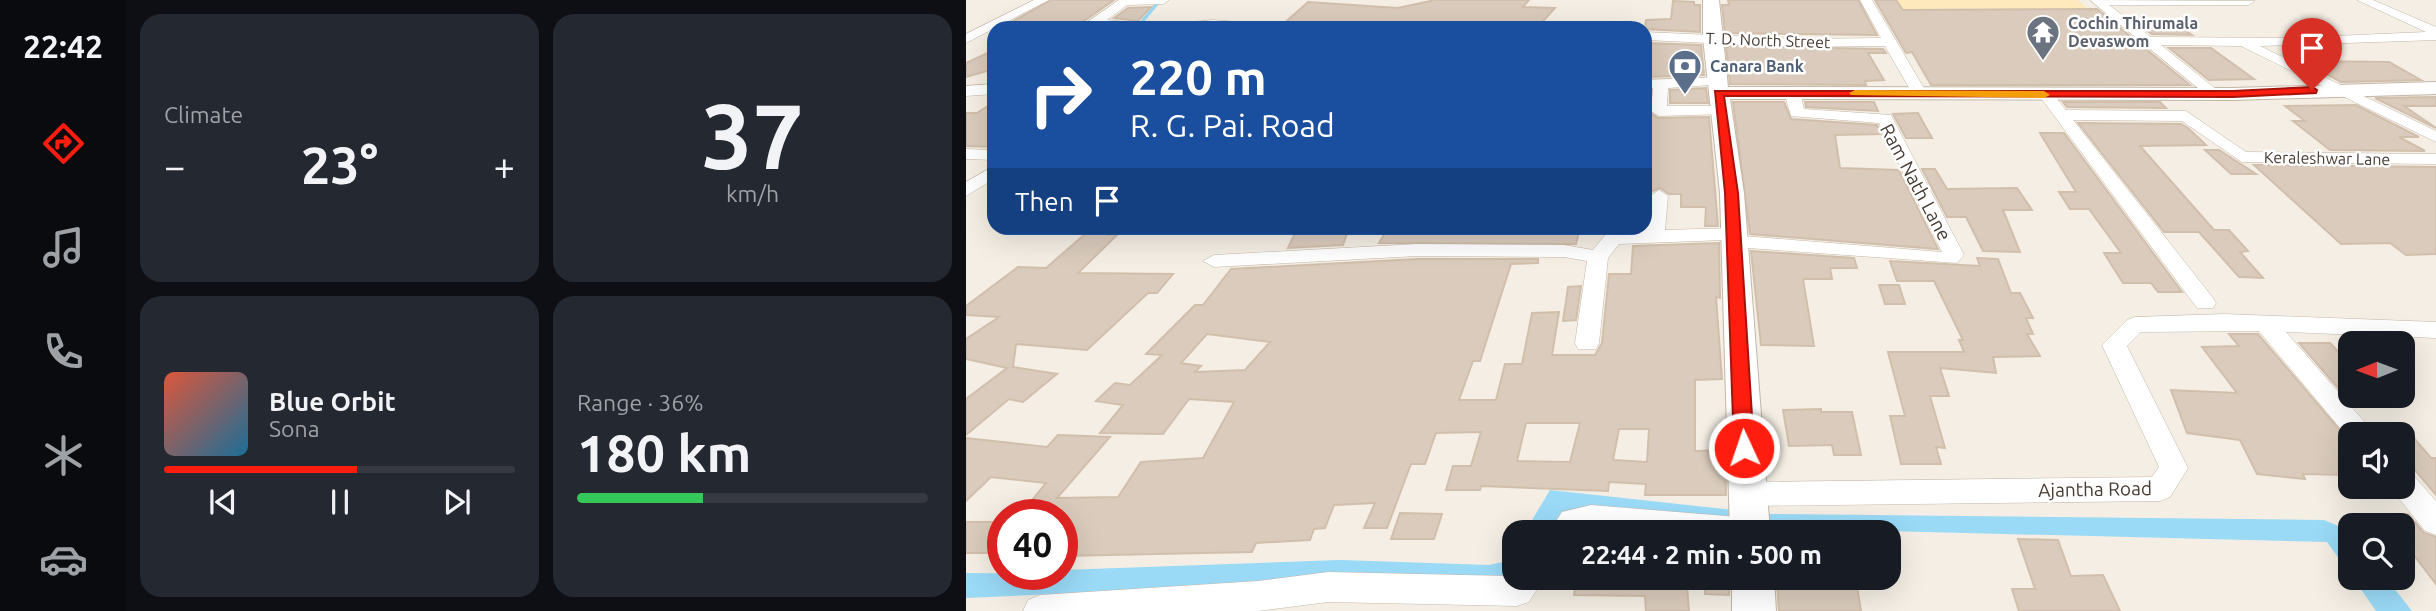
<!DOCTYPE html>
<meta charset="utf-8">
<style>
:root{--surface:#171b24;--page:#242831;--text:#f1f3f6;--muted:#9ea1a6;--line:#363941;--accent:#ff1d10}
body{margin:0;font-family:Ubuntu,sans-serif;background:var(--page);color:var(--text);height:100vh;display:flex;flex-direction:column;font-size:26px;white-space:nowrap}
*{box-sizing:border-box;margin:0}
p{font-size:23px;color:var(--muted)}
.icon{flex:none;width:38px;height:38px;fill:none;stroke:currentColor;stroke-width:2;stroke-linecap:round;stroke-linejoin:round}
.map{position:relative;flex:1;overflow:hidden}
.panel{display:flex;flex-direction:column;gap:14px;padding:14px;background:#0d0f14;width:840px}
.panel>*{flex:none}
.banner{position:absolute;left:21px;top:21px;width:665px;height:214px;border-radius:21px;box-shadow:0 7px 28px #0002;background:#1a4fa0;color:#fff;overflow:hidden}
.needle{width:46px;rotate:269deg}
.controls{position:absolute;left:1372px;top:331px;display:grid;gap:14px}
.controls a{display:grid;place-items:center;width:77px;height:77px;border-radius:14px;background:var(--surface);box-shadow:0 7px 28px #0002;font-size:35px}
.speed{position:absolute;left:21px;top:499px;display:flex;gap:14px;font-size:35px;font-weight:700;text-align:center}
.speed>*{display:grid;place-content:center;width:91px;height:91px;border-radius:50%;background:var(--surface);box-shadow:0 7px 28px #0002;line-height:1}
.speed .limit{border:10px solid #d22;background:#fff;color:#111}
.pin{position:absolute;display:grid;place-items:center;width:60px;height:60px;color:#fff;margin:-72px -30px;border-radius:50% 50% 50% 0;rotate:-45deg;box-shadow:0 0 7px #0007}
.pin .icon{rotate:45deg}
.me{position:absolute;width:77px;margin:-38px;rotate:357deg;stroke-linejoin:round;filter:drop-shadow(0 0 5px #0008)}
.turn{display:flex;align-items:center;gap:24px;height:147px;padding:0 28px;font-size:32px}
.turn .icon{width:91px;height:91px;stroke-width:2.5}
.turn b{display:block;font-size:49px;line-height:60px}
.then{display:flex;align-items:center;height:66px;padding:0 28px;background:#0003;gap:14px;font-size:26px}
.big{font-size:52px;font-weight:700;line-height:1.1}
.panel .card{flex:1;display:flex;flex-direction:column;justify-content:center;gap:10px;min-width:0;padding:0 24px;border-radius:21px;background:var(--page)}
.panel .dial{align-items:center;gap:0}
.dial b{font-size:91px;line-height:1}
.song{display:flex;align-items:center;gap:21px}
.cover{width:84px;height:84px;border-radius:10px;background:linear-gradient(135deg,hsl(10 70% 55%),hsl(200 70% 35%))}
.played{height:7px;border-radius:4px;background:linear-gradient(90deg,var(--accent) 55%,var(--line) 55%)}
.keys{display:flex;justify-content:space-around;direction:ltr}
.heat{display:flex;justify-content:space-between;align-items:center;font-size:38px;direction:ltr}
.charge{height:10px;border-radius:5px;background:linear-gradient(90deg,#34c759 36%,var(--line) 0)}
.panel .tiles{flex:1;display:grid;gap:14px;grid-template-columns:repeat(2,1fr)}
.trip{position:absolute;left:536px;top:520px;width:399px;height:70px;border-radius:21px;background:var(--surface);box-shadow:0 7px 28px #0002;font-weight:700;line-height:70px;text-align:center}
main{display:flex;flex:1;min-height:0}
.tabs{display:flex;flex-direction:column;width:126px;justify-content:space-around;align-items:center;background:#090b0e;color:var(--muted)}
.tabs .icon{width:49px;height:49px}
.tabs .current{color:var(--accent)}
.tabs b{font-size:32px;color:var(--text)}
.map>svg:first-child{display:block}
.sand{fill:#fde9bc}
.water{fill:#9adaf7}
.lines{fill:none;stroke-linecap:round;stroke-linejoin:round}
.stream{stroke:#9adaf7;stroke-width:3.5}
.building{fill:#dacbbc;stroke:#d2bfab;stroke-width:2;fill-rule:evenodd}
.minor-casing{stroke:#c3b7a9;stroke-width:1}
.tertiary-casing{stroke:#c3b7a9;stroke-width:2}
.minor{fill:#fff;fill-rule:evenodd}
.tertiary{fill:#fff;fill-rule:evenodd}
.route{fill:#ff1d10;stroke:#a6130a;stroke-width:2}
.slow{fill:#f59e0b}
.labels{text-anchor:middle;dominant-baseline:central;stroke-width:5;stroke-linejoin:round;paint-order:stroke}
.far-worship-label{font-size:16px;font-weight:bold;fill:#5b616d;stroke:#fff;text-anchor:start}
.far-street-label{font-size:16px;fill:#473d33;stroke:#fff}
.far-service-label{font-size:16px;font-weight:bold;fill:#4e5e75;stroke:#fff;text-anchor:start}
.street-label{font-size:19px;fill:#473d33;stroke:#fff}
</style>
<main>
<nav class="tabs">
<b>22:42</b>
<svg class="icon current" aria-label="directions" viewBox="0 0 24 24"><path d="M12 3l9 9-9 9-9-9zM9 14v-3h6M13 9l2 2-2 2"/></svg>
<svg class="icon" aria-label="music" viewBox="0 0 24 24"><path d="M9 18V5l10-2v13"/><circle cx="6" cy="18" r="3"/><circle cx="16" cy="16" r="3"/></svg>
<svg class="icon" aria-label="phone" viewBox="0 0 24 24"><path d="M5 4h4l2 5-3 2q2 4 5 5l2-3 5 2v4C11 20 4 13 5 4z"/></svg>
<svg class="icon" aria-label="climate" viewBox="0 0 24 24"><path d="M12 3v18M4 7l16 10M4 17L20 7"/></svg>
<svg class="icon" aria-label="car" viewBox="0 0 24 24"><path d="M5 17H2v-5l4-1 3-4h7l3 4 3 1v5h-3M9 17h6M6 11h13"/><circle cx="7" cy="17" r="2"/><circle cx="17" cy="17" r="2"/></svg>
</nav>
<section class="panel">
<div class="tiles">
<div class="card"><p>Climate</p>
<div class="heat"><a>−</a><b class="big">23°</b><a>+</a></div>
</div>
<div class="card dial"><b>37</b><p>km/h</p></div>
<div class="card">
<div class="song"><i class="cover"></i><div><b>Blue Orbit</b><p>Sona</p></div></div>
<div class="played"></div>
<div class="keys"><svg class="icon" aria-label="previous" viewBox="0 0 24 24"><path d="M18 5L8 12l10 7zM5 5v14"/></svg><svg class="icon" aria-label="pause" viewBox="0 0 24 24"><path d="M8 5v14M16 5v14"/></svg><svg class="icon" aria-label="next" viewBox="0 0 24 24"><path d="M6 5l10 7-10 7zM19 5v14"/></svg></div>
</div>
<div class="card"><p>Range · 36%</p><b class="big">180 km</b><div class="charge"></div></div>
</div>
</section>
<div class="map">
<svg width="1470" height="611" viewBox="0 0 1470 611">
<rect width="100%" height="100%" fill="#f4eee4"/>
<path class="sand" d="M930 0H1112L1151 34 980 80Z"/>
<path class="water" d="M584 490 804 514 1358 520 1384 531V574L1361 542 803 528 609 509 593 518 583 532H559Z
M548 551V574L519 586 416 579 0 598V573L96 574V570L374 560 523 565 542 561Z
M1387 578H1420L1446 611H1410Z"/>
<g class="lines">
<path class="stream" d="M175 23 194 0"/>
</g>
<path class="building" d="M85 0H148L118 21 117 28H35Z
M469 0H563L557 7 589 8 571 28H499L503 25 314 27 342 2 432 8Z
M762 0H892L911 35 759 33 756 5H763Z
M909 0H930L937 10 1131 9 1224 85H965L946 52 940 53Z
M707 1 728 2V5H734V32L679 29 680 20 705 19Z
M185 7 172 21 148 18 162 8Z
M1177 28H1216L1226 35 1186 34Z
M679 43 735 45 738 75 679 77Z
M760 46 917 49 920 53H902L918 80 899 81 900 85 764 84Z
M1203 48H1245L1288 79 1243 80Z
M28 50V69L0 77V63Z
M1337 61 1423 62 1455 80 1375 82Z
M740 88 742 103H704V90Z
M679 91H684L682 111 692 118 743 117 752 226H739L740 207H715V194H703L694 188 679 194Z
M1470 97V106H1438L1470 128 1409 98Z
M28 102V147L0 146V113H11Z
M767 102H818L825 119 911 125 915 134 869 135 874 168 933 170 972 249 784 234Z
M839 102H908L912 111 840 107Z
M1097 102H1194L1200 108 1101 107Z
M1390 105 1453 137H1433L1459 151 1364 150 1327 121H1339L1319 106Z
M952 113 966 138H940L927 114Z
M1112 123 1215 124 1222 128 1240 145 1174 146 1248 230H1263L1282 251 1274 252 1297 278 1273 277 1233 232H1198Z
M1074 133H1098L1216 292H1192L1185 283H1157L1138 253H1155L1123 209H1104L1093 192H1110Z
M1239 150H1253L1290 174H1265Z
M1288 165 1470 167V254L1440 255 1424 243 1375 244Z
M956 169H969L981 189 1051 188 1066 210H1037L1054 252 1017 251 1000 217H981Z
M126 228H150L142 235H151L112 273 207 274 191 293H182L121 350 50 344 47 367 91 374 57 402 43 399 0 435V399L41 368 0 359V339L33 317 0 315V306L52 267 80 268Z
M359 228H383L377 245 322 248 329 233 357 231Z
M422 228H508L506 231 547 232 548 228H614L610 244 413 243Z
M753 243 754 298 750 297 756 379 729 380V451L759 450 760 495H679L680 484 643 482 642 491 515 486 514 490H480L487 466H505L515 432 470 433 459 464H445L421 528H398L409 503 368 505 359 528 348 529 344 540 290 543 286 552 96 556V514H55L80 483 25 477 0 501V438L81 447 92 435 144 437 91 498 152 497 175 462 237 458 268 402 223 399 197 434 134 433 157 405 130 401 149 383 164 385 196 355 180 354 229 305H237L265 269 451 259H572V263L545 264 514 361H507L493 400H530L539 364H556L566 313 593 312 586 355H629L636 343 643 274H665L667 246ZM241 334 304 342 279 370 229 372 235 366 215 363ZM560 423H614L604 462 551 461ZM653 429H683L681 462 647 460Z
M785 251 888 258 891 268H864L866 279H837L848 346 795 345Z
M1011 258 1032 259 1045 293H1054L1067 318H1060L1067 334H1061L1074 356 1027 357 1030 373 974 368 983 396H964L979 448 970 447 975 464H935L924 416H939L922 352H998L993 340H997L968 281H931L924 261 1014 266Z
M913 285H933L939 304H919Z
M615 286 610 320 597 321 602 287Z
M1263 334H1292L1384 442V475L1337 474 1339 479 1291 474 1274 440 1221 433 1205 390 1271 393 1236 347 1273 346Z
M1333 343H1364L1384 364V397H1380Z
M855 409V412H886L895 455H868L866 445 823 446 817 410Z
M1414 430H1441L1465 458H1470V495L1437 456V434H1418Z
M434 513 476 514 468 539H425Z
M1437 514H1442L1458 533 1470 537V584L1437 541Z
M0 522H37V553H0Z
M1052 539 1092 540 1105 576 1137 575 1154 611H1053L1046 589H1069Z
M610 578H700V588L721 586 723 611H680L679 596 608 595Z
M739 578H764L763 595 739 594Z
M814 578 890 580 895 611H813L811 581H815Z"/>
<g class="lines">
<defs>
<path id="minor" d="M68 0H83L0 43V34Z
M153 0H203L197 4 161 5 141 20 180 24 186 28H120V23Z
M894 0H906L962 95 959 98H949L919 46 832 47 679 40V32L832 39 915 38Z
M1124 0 1289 1 1283 5H1143L1185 37 1323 38 1460 32 1391 0H1407L1470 27V40L1294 46 1470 131V142L1275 46 1195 45 1256 94 1253 97H1243Z
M247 20 297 24 303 28H203L209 24Z
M754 77 759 78V84L702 88 701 106H754L762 111 760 114 693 116 685 111 687 88H679V80Z
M28 84V94L0 96V86Z
M826 87 834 92 838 109 925 115 998 255 991 263 768 247 761 245 758 240 653 244 642 258 633 343 630 349H612L609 343 621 261 598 257 451 256 248 267 237 261 248 255 451 244 598 245 627 250 640 234 678 231 684 196 693 190 702 196 699 230 768 228 775 230 777 236 976 252 913 123 825 116 818 92Z
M1080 90 1085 92 1100 110 1220 111 1280 152 1470 154V164L1276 162 1216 121 1107 120 1247 298 1250 303 1247 308H1231L1075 98V92Z
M0 149 28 150V160L0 159Z
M28 166V179L0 196V182Z
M1259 314 1470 322V338L1320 332 1409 434H1384V440L1293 331 1175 332 1161 346 1222 468 1204 497 1194 501 783 506 773 502 768 494 773 486 783 482 1186 477 1193 467 1136 345 1161 320 1169 317Z
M1437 471 1447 475 1470 501V535L1459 531 1427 491 1424 486H1437Z
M625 505 784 518 795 522 799 531 583 532 596 512Z
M548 571V578H578L563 602 551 606 362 602 292 611H57L62 600 74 595 292 581 362 572 543 576Z"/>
<path id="tertiary" d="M737 0H753L762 87 1267 88 1470 82V94L1267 100 764 99 778 193 804 532H764L754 193 737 38Z
M766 578H808L810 611H766Z"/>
</defs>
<use href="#minor" class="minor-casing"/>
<use href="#tertiary" class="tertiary-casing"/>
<use href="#minor" class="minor"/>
<use href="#tertiary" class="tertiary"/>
</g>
<path class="route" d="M1346 87 1351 90 1350 93 1267 97 758 96 772 193 788 448 785 453H771L768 448 759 193 749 91H1267Z"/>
<path class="slow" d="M889 90 1078 91 1084 95 1078 98 885 95 883 93Z"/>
<defs>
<symbol id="temple-pin" viewBox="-11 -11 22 30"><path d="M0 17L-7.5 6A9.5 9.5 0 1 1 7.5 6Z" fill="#6b7280" stroke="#fff"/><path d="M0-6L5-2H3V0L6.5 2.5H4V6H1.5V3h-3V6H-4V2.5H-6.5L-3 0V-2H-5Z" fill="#fff"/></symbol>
<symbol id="bank-pin" viewBox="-11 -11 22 30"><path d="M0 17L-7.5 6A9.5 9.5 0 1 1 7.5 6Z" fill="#5c6f8a" stroke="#fff"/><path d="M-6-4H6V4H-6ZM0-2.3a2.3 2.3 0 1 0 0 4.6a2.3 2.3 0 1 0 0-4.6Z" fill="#fff"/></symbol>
</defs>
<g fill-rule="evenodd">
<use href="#temple-pin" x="1058" y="13" width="38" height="52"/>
<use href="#bank-pin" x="700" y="47" width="38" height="52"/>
</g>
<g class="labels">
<g class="far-worship-label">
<text x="1102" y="23">Cochin Thirumala<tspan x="1102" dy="18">Devaswom</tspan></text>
</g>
<g class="far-street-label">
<text transform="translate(802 40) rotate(2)">T. D. North Street</text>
<text transform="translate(1361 158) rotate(1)">Keraleshwar Lane</text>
</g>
<g class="far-service-label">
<text x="744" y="66">Canara Bank</text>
</g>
<g class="street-label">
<text transform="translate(950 182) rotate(62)">Ram Nath Lane</text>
<text transform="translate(1129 489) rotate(-1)">Ajantha Road</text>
</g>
</g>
</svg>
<div class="controls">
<a><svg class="needle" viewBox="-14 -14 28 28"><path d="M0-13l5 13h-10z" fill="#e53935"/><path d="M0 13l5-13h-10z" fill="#9ea1a6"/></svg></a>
<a><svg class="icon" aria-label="sound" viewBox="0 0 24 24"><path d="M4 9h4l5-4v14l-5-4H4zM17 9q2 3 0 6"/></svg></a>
<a><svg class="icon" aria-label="search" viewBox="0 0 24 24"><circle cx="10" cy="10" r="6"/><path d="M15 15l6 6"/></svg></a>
</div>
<div class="speed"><div class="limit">40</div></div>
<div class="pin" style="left:1346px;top:90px;background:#d93025"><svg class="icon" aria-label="arrive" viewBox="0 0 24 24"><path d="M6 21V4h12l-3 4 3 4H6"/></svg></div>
<svg class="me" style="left:778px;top:448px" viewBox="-20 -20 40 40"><circle r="17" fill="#ff1d10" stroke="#fff" stroke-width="3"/><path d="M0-11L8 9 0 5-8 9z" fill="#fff"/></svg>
<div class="trip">22:44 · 2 min · 500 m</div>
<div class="banner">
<div class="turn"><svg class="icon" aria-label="right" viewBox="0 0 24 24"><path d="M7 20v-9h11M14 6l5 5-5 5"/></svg><div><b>220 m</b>R. G. Pai. Road</div></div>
<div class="then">Then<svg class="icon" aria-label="arrive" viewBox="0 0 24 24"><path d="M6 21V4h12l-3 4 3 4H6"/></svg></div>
</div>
</div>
</main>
